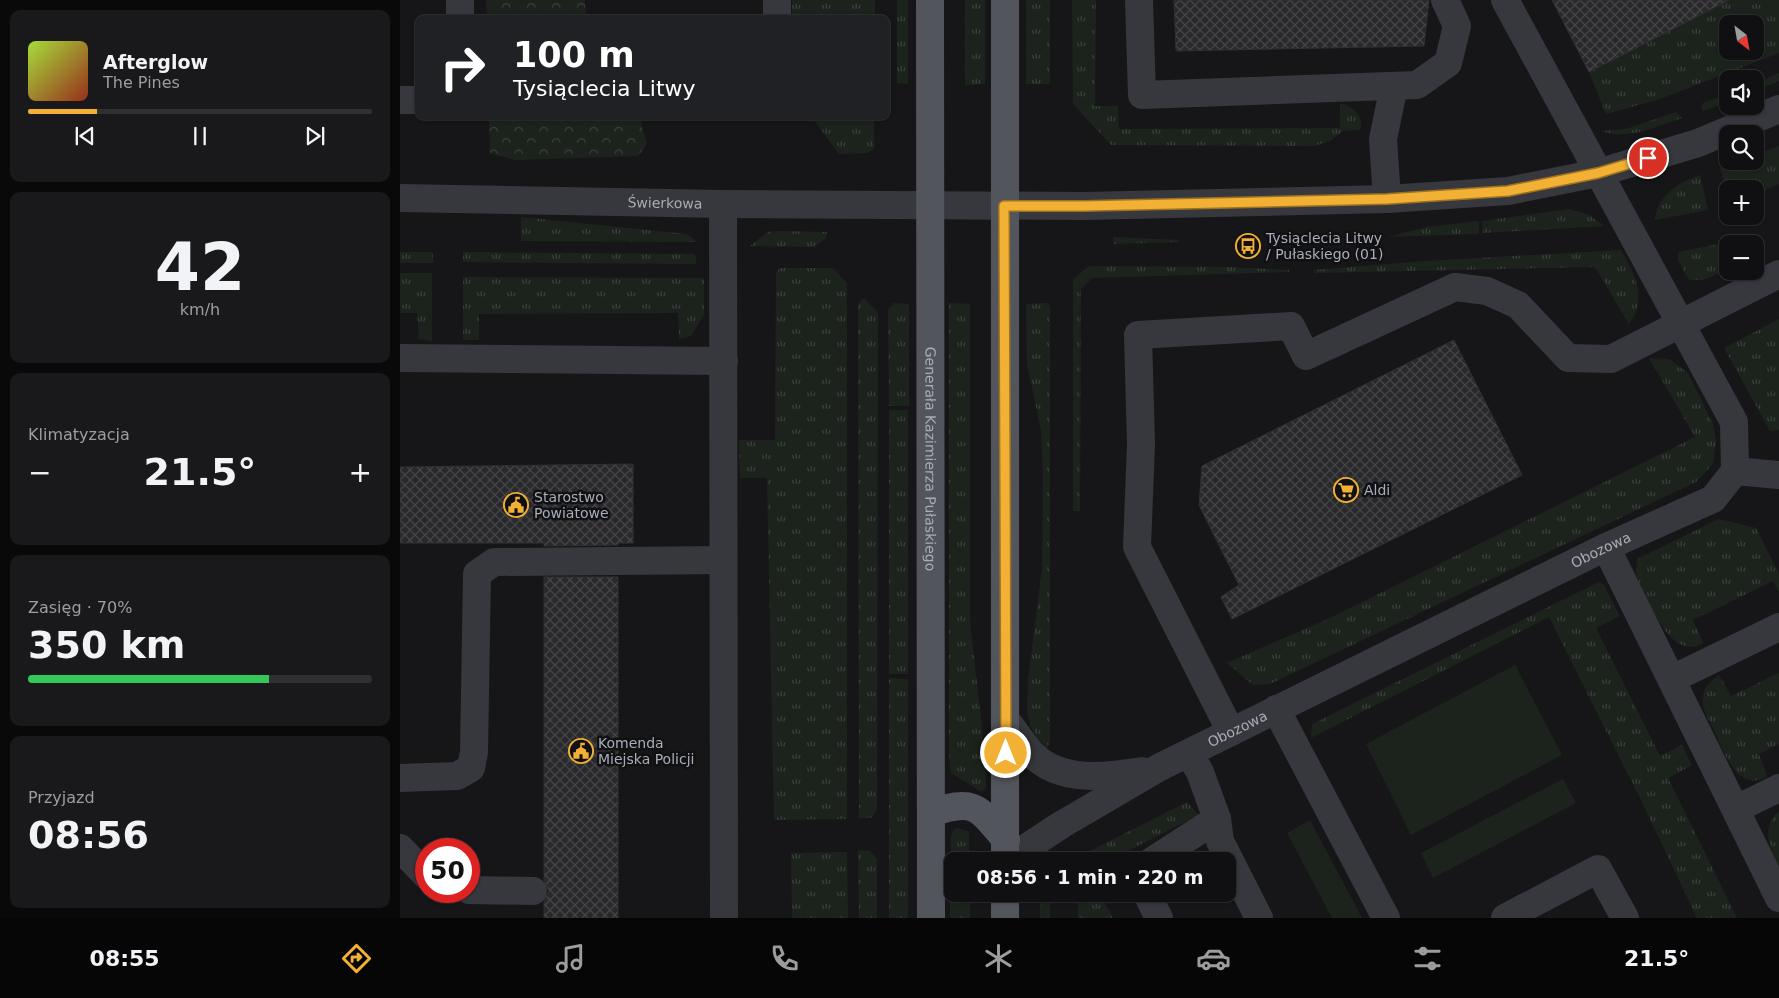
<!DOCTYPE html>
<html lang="pl">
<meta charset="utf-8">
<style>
:root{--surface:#101012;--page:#19191b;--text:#f1f3f6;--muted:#9c9d9f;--line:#303032;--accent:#f2b134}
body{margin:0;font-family:"DejaVu Sans",sans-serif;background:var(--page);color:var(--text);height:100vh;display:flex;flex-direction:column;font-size:19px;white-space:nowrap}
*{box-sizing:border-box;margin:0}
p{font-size:16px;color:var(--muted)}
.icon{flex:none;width:28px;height:28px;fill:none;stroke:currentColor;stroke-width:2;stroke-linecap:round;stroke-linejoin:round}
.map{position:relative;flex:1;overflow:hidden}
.side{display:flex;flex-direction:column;gap:10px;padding:10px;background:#09090a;width:400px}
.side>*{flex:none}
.guide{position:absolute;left:15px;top:15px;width:475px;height:105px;border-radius:10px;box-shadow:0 1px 4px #0004,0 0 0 1px var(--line);background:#202124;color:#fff;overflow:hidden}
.needle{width:32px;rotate:149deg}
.fabs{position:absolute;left:1319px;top:15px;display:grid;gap:10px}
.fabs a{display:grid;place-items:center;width:45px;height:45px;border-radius:10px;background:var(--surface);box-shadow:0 1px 4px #0004,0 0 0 1px var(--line);font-size:25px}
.speed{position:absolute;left:15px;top:838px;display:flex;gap:10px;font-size:25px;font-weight:700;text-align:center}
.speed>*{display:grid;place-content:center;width:65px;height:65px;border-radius:50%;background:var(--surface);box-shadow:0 1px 4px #0004,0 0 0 1px var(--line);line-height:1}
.speed .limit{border:8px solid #d22;background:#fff;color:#111}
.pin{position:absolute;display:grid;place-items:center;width:42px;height:42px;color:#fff;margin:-21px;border:2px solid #fff;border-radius:50%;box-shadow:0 1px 5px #0007}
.me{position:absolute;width:55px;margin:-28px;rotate:0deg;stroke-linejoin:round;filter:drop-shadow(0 0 4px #0008)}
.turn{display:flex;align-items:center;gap:18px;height:105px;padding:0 15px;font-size:22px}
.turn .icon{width:65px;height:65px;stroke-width:2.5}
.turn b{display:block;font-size:35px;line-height:42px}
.big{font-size:38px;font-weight:700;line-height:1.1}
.side .card{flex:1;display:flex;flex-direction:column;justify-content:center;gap:8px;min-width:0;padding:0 18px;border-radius:10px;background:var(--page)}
.side .dial{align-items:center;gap:0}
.dial b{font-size:65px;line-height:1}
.song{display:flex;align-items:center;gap:15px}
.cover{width:60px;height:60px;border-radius:8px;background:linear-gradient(135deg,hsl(80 70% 55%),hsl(10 70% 35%))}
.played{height:5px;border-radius:2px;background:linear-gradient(90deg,var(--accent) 20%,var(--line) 20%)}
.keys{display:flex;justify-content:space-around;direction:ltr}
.heat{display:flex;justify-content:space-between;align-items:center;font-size:28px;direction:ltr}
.charge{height:8px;border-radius:4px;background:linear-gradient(90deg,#34c759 70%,var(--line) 0)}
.trip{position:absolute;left:544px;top:852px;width:292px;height:50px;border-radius:10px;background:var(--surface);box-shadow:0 1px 4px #0004,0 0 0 1px var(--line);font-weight:700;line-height:50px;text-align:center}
.menu{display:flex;height:80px;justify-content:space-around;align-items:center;background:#060607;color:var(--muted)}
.menu .icon{width:35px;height:35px}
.menu .on{color:var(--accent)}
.menu b{font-size:22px;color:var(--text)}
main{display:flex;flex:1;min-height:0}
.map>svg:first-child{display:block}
.grass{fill:url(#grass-tufts);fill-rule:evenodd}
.forest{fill:url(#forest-crowns)}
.garden{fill:#1c231d}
.building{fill:url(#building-cross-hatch);stroke:#303034}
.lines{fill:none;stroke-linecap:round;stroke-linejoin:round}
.minor{stroke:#37383d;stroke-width:28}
.major{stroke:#53555c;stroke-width:28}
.route-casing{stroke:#9d7322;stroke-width:12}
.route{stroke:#f2b134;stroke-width:9}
.labels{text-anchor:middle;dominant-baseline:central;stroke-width:5;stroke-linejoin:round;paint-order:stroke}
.street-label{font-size:14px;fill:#a8adb8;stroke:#111113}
.poi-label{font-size:14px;fill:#a8adb8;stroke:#111113;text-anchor:start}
</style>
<main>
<section class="side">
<div class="card">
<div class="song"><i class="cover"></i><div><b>Afterglow</b><p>The Pines</p></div></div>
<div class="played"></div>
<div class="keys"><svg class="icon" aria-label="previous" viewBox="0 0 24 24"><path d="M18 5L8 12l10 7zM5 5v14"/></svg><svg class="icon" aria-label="pause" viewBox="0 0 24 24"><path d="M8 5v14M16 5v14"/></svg><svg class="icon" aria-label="next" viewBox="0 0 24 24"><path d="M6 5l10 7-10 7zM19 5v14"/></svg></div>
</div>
<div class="card dial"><b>42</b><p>km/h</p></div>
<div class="card"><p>Klimatyzacja</p>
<div class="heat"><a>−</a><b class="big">21.5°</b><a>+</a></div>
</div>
<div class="card"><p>Zasięg · 70%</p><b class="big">350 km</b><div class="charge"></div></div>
<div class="card"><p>Przyjazd</p><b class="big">08:56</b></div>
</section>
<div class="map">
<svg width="1379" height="918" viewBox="0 0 1379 918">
<defs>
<pattern id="grass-tufts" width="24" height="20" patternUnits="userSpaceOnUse" patternTransform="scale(1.25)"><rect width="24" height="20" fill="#1c231d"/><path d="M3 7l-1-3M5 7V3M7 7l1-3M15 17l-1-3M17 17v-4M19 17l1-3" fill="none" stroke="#3a403c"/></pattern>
<pattern id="forest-crowns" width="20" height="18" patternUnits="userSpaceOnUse" patternTransform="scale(1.25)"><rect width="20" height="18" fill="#1c231d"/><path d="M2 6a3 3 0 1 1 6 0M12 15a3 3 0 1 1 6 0" fill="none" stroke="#3a403c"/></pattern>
<pattern id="building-cross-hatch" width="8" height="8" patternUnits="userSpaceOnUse" patternTransform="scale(1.25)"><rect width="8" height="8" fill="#29292c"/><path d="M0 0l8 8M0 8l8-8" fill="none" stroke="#454548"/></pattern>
</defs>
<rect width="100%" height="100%" fill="#161618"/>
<path class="grass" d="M392 0H475V19H392Z
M497 0H508V84L497 83Z
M565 0H585V84L565 85Z
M626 0H650V84H626Z
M672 0H696L695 106H718L719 129 940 128V104H945C955 110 965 118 960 130L943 131 930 141 914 146 711 145 673 104Z
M1329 0H1379V53L1260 99 1206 114 1189 72ZM1328 24H1355V51H1328Z
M1379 73V81L1355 91V84Z
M1327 94V102L1303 111 1301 107 1303 103Z
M1276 112 1282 118C1257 126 1227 141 1202 131L1226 129Z
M411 116H474V149L467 153 439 154Z
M1379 146V184L1355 195V189H1328L1327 191 1320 168 1337 161H1355V155Z
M1300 175 1308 210 1255 220C1258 195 1277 183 1300 175Z
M1169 209 1189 215 1204 226 1083 233 1082 221Z
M121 217 287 234 297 242 121 241Z
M1079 221V234L988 237 1027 227Z
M368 232 376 231 427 232 426 238 414 247 350 246Z
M713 237 779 240V242L714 244Z
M1319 244 1327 263V270L1303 280H1289L1278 260V252Z
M1221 250C1235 274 1248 298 1229 324L1195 267 914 273V270L1025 261Z
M0 252H33V263H0Z
M63 252 293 254 296 256V264L63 262Z
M690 266 830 267 889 270 890 272 692 278 681 289 680 511H673V279Z
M380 268H433L447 283V819L374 820 367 478H340L339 440H375L376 272Z
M0 273H32V341L19 339 17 313H0Z
M63 277 304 278V315L291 336 279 339 278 313 79 314V340H63Z
M462 299H465L478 313 477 810 471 818H459L458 305Z
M494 303 509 304V406H489L488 310Z
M549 303 570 304V622L585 754 586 787 582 792 551 773 549 753Z
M648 303 650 307V741L647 749 637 738 630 725 627 712 628 680 642 568 643 477 641 430 627 364 626 304Z
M1379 319V430L1370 431 1324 348Z
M1249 358 1269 359 1288 373 1313 424 1316 441 1313 464 1296 482 870 684 853 685 827 663 930 618 1295 437Z
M489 410H508V674H489Z
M1319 519 1356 528 1379 574V592L1373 581 1293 620 1303 643C1271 663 1249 601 1238 580L1236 572 1237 559Z
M1199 582 1204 585 1220 616 1196 628 1260 756 1282 745 1292 765 1268 778 1337 918H1297L1240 798 1149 617 911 738 912 724Z
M1379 673V744L1359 754 1367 776C1338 794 1324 752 1315 733 1311 724 1304 713 1303 704 1301 691 1309 681 1319 675L1331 696Z
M489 678 508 679V918H489Z
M787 802 799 815 708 861H678V857Z
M1379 811V866C1370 847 1360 828 1379 811Z
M558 828 569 832V861H552V894H570V918H550L551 836 554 829Z
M458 850 470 851 477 859V918H459Z
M447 852 448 918H392L391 853Z
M640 894H650V918H640Z
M678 894H700L713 918H678Z"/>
<path class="forest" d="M86 0H185L186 19H87Z
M89 116H193L194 121 214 116H239L247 144 238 156 115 160 90 153Z"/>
<path class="garden" d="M1115 665 1162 755 1011 835 966 744Z
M1163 779 1176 803 1033 878 1021 853Z
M910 820 962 918H932L887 833Z"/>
<path class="building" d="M774 0H1029L1024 46 776 51Z
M1152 0H1329L1189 72Z
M1054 340 1122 475 832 619 821 597 839 585 799 505 802 466Z
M233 464V543H218V545L144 546V543H0V467Z
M144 577H218V918H144V901L149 891 144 881Z"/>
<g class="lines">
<g class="minor">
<path d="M60 0V19"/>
<path d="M377 0V19"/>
<path d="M739 0 742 95 1017 85 1048 63 1057 26 1045 0"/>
<path d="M0 100H19"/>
<path id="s1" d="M0 198 323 204 684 206 987 199 1108 191 1198 173 1298 143 1379 109"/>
<path d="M987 199 983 139 994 86"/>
<path d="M323 204 324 918"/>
<path d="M0 358 324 361"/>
<path d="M1335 471 1379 475"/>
<path d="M1206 547 1379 898"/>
<path d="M1272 679 1379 627"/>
<path d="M876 709 986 918"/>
<path d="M606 720C615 731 623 744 632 754 660 783 706 777 742 771"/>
<path d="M831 732 737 547 741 444 738 335 891 326 906 356 1055 287 1087 291 1118 305 1168 358 1211 359 1379 274"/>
<path d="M789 754 800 772 817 819 820 841 859 918"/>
<path d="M0 778 57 776 71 768 74 752 77 574 94 562 323 560"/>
<path d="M1336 809 1379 788"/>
<path d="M0 848 26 875"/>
<path id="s2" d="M615 861 626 848 661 825 760 767 1206 547 1313 499 1335 471 1334 422 1105 0"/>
<path d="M752 861 817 819"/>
<path d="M69 890 133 891"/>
<path d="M747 894 759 918"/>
<path d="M1105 918 1198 869 1225 918"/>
</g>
<g class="major">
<path id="s3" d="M530 0 531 918"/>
<path d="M605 0V861"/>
<path d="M531 813C575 798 578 807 606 840"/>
<path d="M605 894V918"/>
</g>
</g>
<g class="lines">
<defs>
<path id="route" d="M606 753 604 206H684L987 199 1108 191 1198 173 1248 158"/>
</defs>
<use href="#route" class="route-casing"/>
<use href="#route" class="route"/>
</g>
<defs>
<symbol id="bus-ring" viewBox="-11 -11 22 22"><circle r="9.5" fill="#111113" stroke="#f2b134" stroke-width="1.5"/><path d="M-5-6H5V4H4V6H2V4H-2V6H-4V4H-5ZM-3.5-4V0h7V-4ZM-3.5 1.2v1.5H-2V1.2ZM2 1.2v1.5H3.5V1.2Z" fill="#f2b134"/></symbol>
<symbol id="supermarket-ring" viewBox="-11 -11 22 22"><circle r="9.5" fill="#111113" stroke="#f2b134" stroke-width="1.5"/><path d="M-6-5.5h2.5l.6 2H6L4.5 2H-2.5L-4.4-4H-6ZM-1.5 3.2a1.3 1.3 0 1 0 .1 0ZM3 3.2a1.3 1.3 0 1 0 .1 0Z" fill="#f2b134"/></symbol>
<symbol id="civic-ring" viewBox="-11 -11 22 22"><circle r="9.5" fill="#111113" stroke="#f2b134" stroke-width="1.5"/><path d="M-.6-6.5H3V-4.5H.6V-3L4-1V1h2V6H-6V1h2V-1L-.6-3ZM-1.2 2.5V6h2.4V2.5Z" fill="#f2b134"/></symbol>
</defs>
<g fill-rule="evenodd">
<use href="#bus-ring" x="834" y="232" width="28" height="28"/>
<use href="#supermarket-ring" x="932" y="476" width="28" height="28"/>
<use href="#civic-ring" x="102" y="491" width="28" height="28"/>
<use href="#civic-ring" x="167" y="737" width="28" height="28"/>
</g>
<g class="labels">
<g class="street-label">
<text stroke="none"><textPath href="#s1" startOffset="265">Świerkowa</textPath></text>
<text stroke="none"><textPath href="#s3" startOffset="459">Generała Kazimierza Pułaskiego</textPath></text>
<text stroke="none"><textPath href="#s2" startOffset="665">Obozowa</textPath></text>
<text stroke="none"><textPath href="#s2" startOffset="260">Obozowa</textPath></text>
</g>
<g class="poi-label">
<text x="866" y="238">Tysiąclecia Litwy<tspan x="866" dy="16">/ Pułaskiego (01)</tspan></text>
<text x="964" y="490">Aldi</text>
<text x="134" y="497">Starostwo<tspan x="134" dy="16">Powiatowe</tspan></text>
<text x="198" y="743">Komenda<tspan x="198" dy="16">Miejska Policji</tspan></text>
</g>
</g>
</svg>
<div class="fabs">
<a><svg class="needle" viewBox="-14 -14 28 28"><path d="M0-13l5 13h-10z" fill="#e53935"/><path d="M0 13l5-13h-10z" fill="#9c9d9f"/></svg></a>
<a><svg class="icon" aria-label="sound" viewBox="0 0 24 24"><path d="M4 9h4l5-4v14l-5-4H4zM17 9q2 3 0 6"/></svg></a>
<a><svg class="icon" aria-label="search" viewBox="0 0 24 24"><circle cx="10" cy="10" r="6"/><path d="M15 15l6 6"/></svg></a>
<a>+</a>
<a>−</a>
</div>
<div class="speed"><div class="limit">50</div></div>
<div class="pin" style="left:1248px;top:158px;background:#d93025"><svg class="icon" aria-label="arrive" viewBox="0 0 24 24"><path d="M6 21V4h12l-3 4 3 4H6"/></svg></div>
<svg class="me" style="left:606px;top:753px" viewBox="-20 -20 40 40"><circle r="17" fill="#f2b134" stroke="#fff" stroke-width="3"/><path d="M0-11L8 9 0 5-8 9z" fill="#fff"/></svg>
<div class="trip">08:56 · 1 min · 220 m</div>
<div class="guide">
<div class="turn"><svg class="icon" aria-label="right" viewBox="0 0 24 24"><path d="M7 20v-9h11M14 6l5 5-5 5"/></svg><div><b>100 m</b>Tysiąclecia Litwy</div></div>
</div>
</div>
</main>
<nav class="menu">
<b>08:55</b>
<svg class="icon on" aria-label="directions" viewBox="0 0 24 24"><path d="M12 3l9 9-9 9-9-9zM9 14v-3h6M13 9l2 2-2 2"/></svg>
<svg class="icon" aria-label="music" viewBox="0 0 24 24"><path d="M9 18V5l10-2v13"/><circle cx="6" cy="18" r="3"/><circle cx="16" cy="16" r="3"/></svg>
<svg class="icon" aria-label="phone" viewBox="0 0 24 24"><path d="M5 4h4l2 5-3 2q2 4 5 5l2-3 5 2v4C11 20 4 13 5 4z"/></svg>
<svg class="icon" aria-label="climate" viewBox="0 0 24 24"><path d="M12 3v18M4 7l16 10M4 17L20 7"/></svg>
<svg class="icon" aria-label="car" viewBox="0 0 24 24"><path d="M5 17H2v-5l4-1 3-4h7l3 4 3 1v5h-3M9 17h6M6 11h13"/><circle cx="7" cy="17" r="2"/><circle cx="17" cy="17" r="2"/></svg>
<svg class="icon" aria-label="filters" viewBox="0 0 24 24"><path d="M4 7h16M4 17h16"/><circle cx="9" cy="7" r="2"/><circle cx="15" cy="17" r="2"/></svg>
<b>21.5°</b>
</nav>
